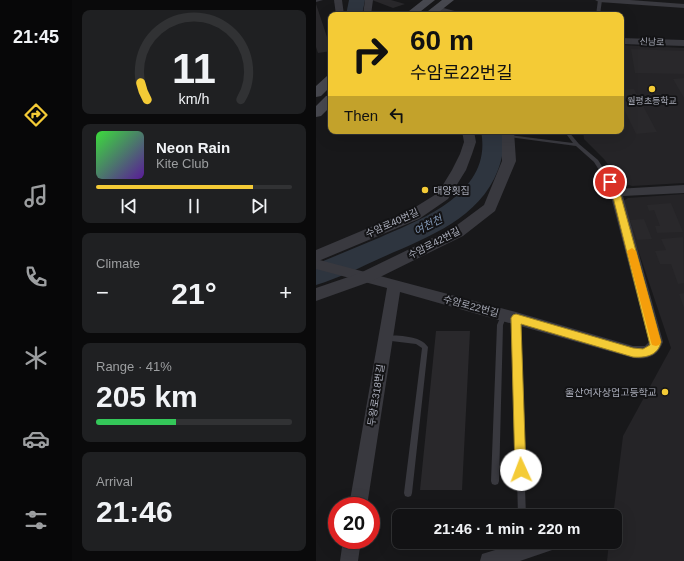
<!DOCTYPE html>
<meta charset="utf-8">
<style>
:root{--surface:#121214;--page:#1f2022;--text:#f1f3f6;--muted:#9c9ea0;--line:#313234;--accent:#f4cb36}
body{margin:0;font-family:Helvetica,"Noto Sans KR",sans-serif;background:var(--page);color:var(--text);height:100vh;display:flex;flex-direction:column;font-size:15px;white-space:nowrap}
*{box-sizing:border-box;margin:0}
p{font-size:13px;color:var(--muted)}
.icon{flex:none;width:22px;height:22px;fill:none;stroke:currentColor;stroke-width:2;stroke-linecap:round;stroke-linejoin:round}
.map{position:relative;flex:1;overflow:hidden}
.drawer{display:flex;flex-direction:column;gap:10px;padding:10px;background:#0a0a0b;width:244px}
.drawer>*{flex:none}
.guide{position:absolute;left:12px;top:12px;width:296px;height:122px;border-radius:8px;box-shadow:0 4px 16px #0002,0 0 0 1px var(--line);background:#f4cb36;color:#111;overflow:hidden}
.speed{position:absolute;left:12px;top:497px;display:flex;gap:8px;font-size:20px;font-weight:700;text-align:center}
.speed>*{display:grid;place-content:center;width:52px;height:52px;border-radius:50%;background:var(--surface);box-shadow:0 4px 16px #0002,0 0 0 1px var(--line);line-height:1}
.speed .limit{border:6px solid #d22;background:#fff;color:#111}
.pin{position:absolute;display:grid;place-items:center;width:34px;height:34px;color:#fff;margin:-17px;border:2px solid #fff;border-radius:50%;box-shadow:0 1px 4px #0007}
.me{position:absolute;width:44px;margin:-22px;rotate:358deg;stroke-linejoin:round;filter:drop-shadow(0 0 3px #0008)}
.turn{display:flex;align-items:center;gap:14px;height:84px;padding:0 16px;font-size:18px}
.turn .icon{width:52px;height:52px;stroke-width:2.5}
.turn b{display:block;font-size:28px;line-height:34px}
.then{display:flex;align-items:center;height:38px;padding:0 16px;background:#0003;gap:8px;font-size:15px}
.big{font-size:30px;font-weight:600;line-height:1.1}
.drawer .widget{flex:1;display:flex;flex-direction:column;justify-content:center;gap:6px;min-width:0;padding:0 14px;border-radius:8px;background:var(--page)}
.drawer .dial{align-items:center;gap:0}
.dial svg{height:104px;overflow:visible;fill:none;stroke:var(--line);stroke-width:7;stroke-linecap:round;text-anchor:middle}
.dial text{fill:var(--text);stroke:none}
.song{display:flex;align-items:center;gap:12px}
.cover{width:48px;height:48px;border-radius:6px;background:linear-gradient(135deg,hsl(120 70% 55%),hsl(270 70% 35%))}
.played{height:4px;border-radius:2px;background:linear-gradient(90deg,var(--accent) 80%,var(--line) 80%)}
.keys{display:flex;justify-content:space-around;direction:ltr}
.heat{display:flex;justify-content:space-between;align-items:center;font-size:22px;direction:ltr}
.charge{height:6px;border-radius:3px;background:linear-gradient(90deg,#34c759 41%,var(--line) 0)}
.trip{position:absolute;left:76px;top:509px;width:230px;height:40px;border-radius:8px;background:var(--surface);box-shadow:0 4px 16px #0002,0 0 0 1px var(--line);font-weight:600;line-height:40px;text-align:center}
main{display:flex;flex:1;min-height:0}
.dock{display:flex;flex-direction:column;width:72px;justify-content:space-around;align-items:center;background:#070708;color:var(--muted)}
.dock .icon{width:28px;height:28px}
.dock .on{color:var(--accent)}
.dock b{font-size:18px;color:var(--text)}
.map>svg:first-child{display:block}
.built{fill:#252427}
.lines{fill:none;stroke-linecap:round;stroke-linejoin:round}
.river{fill:#2e353f;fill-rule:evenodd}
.building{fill:#29282b}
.service{fill:#39393f;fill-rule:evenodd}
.minor{fill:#39393f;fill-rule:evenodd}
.tertiary{fill:#39393f;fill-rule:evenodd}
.secondary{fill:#47484f;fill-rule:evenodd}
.route{fill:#f4cb36;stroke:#9f8423}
.slow{fill:#f59e0b}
.poi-dot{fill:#f4cb36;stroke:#131315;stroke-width:1.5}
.labels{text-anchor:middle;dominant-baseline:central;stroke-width:4;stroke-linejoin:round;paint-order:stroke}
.far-street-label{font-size:9px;fill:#aaadba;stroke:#131315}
.far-poi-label{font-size:9px;fill:#aaadba;stroke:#131315}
.poi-label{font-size:10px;fill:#aaadba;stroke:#131315;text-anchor:start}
.street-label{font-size:10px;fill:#aaadba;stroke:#131315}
.water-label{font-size:11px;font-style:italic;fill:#8197b5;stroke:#131315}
</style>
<main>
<nav class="dock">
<b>21:45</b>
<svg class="icon on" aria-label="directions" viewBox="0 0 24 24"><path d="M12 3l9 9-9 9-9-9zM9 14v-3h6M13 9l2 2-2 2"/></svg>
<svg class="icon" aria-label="music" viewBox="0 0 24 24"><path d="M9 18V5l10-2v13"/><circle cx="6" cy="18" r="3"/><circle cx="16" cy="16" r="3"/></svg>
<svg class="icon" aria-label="phone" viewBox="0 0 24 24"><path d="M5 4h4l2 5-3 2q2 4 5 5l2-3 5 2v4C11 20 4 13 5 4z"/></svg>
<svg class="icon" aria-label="climate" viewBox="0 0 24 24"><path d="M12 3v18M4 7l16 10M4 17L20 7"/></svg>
<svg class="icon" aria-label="car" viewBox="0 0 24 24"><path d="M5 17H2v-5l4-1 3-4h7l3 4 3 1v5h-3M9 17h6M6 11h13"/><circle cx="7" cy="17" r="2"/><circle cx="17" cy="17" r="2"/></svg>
<svg class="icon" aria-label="filters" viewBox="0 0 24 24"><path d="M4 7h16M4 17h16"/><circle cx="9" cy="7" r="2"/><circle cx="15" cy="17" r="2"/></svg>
</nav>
<section class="drawer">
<div class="widget dial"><svg viewBox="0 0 100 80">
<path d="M14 69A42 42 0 1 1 86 69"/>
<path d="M14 69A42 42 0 0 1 9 56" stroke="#f4cb36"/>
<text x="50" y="56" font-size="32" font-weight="700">11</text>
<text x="50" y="72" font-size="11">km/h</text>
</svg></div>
<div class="widget">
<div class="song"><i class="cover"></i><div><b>Neon Rain</b><p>Kite Club</p></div></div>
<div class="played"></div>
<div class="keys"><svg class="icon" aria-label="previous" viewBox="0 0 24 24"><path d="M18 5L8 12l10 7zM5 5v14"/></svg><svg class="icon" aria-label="pause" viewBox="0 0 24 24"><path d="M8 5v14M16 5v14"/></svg><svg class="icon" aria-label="next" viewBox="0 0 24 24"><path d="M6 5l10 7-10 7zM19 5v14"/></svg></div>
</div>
<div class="widget"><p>Climate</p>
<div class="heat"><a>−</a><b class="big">21°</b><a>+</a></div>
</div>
<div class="widget"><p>Range · 41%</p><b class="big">205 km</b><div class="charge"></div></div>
<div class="widget"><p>Arrival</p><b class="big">21:46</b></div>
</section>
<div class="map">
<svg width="368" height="561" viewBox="0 0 368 561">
<rect width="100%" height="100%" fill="#18181a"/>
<path class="built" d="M305 45 368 48V183L316 186 305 183 288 159 268 139 267 131H305Z
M368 194V561H291L293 542H299V516H297L307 436 355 348 306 202 312 198Z"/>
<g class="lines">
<path class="river" d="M33 0H49L46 15H30Z
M165 131H185C189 144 187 157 182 170 163 219 112 237 67 257 45 267 23 278 0 285V264C22 255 43 246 65 237 109 218 177 192 165 131Z"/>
</g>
<path class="building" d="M56 0H75L89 4 77 8Z
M0 4 15 49V51L2 53 0 47Z
M225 11 236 12 235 15H223Z
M315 49 368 51V74L319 73Z
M368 78V98L357 79Z
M318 89 341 132 320 134 305 103V90Z
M355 203 367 232 341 233 339 226H344L338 210 333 211 331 205Z
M328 219 336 239 321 240 314 220Z
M367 237 368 283 362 284 355 264H344L339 251 350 250 345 239Z
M368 293V308L363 294Z
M120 331H154L146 490H104Z"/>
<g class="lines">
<path class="service" d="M282 0H286L284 15H280Z
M248 131H252L263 144 282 160 303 193 302 194H298L278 162 260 146 193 137 191 136 193 135 257 143Z
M188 312 190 313 191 315 187 325 183 481 182 484 179 485 176 484 175 481 181 325 186 313Z
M200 315 202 316 203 318 210 516H202L197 318 198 316Z
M69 335C83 336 104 335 112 347L96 493 95 496 92 497 89 496 88 493 106 348 100 344 67 340 66 338 67 336Z"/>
<path class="minor" d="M0 0H7L0 2Z
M18 0H26L28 15H20Z
M49 0H57L55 15H47Z
M279 0H314L368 4V8L283 2Z
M368 185V193L307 196 347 342C342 356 332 360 317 358L84 292 51 506H33L71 288 0 269V259L200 312 317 346H329L333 342 294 193 296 190 300 189Z
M27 540H45L42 561H24Z
M205 542H245L242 548 204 561H164L166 554Z"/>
<path class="tertiary" d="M120 6 146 13 148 15H132L117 11 115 9Z
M305 38 368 40V46L305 44Z
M146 131H158L160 142 156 154 150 170 132 199 103 219 0 262V250L93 211 122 193 136 170 144 154 148 142Z
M186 131H198L200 161 179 211 147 236 56 281 0 301V288L44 273 137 228 168 205 186 161Z"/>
<path class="secondary" d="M107 0H119L100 15H88Z
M126 0H138L119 15H107Z
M15 75V86L5 96 0 97V86L11 76Z
M15 95V106L5 116 0 117V106L10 96Z"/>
</g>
<path class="route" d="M294 179 296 180 304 193 345 342C342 356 329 358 317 357L205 324 210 470 209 475 205 476 200 475 199 470 195 318 197 315 200 314 317 348 327 349 334 345 296 193 290 182Z"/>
<path class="slow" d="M316 248 320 251 345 342 343 345 340 346 336 345 335 342 311 251Z"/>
<g class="poi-dot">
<circle cx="336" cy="89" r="4"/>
<circle cx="109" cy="190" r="4"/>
<circle cx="349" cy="392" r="4"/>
</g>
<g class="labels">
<g class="far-street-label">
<text transform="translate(336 42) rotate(2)">신남로</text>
</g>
<g class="far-poi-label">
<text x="336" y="101">월평초등학교</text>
</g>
<g class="poi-label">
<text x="117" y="190">대양횟집</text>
<text x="341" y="392" text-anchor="end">울산여자상업고등학교</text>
</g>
<g class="street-label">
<text transform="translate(76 223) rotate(-24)">수암로40번길</text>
<text transform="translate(118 243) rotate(-27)">수암로42번길</text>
<text transform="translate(155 306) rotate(15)">수암로22번길</text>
<text transform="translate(60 395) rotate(-81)">두왕로318번길</text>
</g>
<g class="water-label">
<text transform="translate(112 225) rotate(-27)">여천천</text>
</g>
</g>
</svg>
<div class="speed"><div class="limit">20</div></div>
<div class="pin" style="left:294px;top:182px;background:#d93025"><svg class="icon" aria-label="arrive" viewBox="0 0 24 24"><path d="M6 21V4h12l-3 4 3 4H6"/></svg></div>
<svg class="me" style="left:205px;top:470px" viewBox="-20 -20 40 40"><circle r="19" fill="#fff"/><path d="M0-13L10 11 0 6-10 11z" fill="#f4cb36"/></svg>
<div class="trip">21:46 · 1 min · 220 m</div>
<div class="guide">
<div class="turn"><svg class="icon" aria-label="right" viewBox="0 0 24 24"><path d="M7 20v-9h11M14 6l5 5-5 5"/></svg><div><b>60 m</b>수암로22번길</div></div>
<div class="then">Then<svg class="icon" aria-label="left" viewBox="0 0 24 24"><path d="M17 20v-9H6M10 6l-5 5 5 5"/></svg></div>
</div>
</div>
</main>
